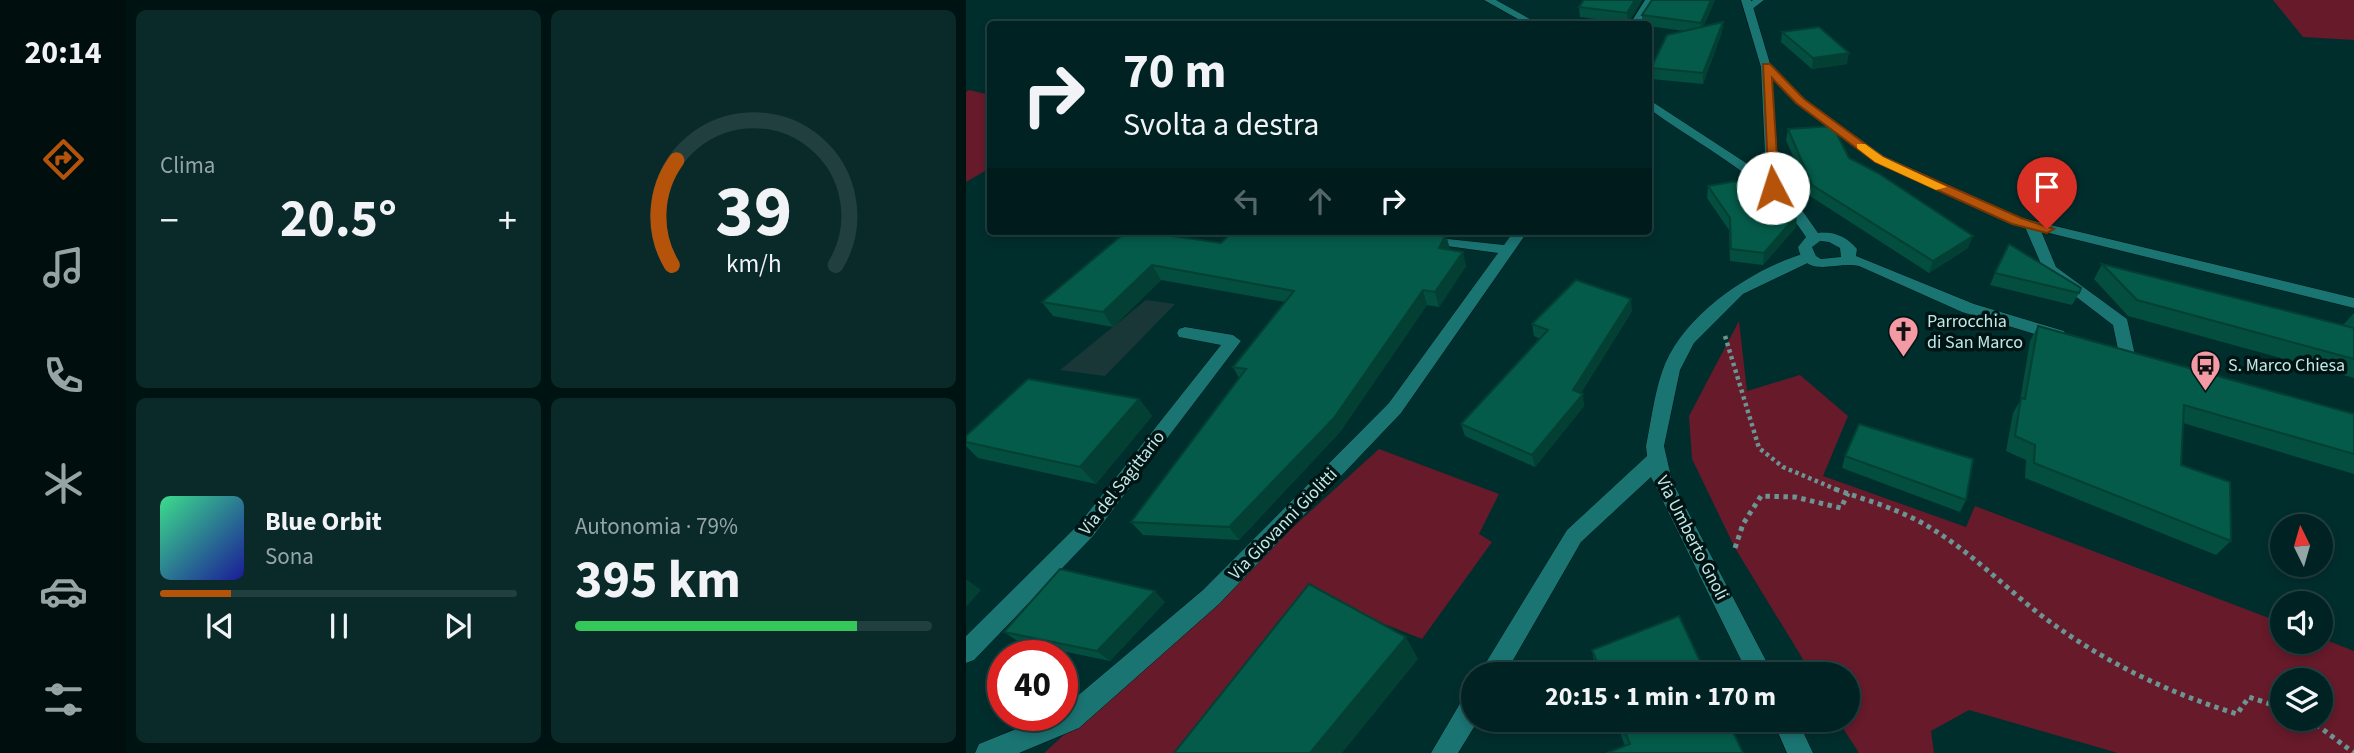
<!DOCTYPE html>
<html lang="it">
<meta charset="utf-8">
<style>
:root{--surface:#022;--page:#0a2a2a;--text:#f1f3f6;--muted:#95a4a5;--line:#223f40;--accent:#b45309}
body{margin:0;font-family:"Source Sans 3",sans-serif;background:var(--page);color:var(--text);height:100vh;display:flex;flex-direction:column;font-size:26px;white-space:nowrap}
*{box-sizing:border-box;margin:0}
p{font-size:23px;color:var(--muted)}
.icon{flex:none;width:38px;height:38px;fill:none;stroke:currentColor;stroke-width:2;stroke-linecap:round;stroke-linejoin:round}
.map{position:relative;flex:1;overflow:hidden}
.side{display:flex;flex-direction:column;gap:10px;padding:10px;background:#001313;width:840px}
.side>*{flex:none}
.guide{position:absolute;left:21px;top:21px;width:665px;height:214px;border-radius:7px;box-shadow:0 4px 10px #0003,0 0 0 2px var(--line);background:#022;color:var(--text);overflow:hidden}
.needle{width:46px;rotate:355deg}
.buttons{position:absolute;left:1304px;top:514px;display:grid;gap:14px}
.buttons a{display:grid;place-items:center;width:63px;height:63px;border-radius:50%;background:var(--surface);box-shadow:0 4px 10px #0003,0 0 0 2px var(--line);font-size:35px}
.speed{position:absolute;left:21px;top:640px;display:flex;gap:14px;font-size:35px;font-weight:700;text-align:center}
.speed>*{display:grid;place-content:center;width:91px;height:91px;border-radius:50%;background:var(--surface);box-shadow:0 4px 10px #0003,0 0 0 2px var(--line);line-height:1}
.speed .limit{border:10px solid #d22;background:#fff;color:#111}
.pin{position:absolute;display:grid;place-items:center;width:60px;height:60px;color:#fff;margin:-72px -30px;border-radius:50% 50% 50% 0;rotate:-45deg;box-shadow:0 0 7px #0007}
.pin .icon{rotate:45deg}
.me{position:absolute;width:77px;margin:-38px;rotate:355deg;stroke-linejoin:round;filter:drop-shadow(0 0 5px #0008)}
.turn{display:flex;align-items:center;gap:24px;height:147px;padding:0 21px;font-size:32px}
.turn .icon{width:91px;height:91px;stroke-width:2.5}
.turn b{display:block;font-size:49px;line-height:60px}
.lanes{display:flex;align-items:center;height:66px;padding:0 21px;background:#0003;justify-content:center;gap:35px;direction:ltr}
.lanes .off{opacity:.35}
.big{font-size:52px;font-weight:700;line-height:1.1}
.side .widget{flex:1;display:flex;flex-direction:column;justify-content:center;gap:10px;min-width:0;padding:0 24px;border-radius:10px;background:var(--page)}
.side .dial{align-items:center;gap:0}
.dial svg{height:182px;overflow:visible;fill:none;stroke:var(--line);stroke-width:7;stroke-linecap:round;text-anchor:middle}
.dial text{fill:var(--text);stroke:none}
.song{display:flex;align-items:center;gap:21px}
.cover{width:84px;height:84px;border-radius:10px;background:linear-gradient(135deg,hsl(150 70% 55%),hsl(240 70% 35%))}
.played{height:7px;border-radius:4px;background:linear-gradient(90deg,var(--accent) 20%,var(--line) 20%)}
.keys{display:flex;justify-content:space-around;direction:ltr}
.heat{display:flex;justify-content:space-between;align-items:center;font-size:38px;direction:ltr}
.charge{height:10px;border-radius:5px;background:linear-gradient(90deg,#34c759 79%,var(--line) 0)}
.side .tiles{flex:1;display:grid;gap:10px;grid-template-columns:repeat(2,1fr)}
.trip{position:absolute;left:495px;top:662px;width:399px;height:70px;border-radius:35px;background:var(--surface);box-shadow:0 4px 10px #0003,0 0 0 2px var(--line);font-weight:700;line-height:70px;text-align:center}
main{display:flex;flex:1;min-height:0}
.menu{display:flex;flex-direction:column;width:126px;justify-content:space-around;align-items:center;background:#000e0e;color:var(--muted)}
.menu .icon{width:49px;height:49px}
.menu .on{color:var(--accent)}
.menu b{font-size:32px;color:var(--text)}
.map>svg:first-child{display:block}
.built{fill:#183736}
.green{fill:#661a2a;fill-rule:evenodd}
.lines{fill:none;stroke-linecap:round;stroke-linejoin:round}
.service-casing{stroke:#001414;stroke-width:1}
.minor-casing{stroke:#001414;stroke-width:1}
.tertiary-casing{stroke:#001414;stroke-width:1}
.path-far1{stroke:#6b9493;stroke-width:4.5;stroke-dasharray:3.5 3.5;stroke-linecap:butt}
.path{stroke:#6b9493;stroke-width:5;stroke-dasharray:4.5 4.5;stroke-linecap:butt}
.service{fill:#1a7472;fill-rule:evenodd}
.minor{fill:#1a7472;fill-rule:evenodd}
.tertiary{fill:#1a7472;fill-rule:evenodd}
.wall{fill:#034e3f}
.shaded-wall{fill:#034033}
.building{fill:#045b49;stroke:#034033;stroke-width:2}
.route{fill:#b45309;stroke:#753606;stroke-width:2}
.slow{fill:#f59e0b}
.labels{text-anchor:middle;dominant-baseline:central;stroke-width:7;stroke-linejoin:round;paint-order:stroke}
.poi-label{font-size:18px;fill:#c2e8e6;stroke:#001414;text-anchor:start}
.street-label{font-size:18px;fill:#c2e8e6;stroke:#001414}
</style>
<main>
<nav class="menu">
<b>20:14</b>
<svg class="icon on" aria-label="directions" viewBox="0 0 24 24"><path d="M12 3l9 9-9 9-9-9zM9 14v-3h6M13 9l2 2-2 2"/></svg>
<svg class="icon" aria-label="music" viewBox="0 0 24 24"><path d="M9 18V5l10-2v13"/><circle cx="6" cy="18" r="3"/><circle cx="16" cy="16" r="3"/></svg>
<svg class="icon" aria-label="phone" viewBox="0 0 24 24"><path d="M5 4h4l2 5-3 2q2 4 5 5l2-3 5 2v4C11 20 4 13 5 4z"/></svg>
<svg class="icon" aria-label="climate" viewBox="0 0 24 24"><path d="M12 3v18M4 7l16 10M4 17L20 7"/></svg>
<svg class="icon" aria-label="car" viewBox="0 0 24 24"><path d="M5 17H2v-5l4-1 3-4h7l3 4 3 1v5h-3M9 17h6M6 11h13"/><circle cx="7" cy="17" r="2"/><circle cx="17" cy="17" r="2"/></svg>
<svg class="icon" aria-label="filters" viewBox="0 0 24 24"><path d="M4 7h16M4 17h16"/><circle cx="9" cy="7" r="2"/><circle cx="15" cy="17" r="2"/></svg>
</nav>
<section class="side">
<div class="tiles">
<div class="widget"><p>Clima</p>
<div class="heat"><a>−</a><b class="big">20.5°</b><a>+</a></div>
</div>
<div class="widget dial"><svg viewBox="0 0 100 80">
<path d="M14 69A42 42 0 1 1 86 69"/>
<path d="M14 69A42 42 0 0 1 16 23" stroke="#b45309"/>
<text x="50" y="56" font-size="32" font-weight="700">39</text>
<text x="50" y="72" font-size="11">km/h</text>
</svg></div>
<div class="widget">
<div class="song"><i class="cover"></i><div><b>Blue Orbit</b><p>Sona</p></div></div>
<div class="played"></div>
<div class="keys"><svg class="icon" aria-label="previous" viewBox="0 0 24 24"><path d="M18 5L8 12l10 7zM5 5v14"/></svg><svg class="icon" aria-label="pause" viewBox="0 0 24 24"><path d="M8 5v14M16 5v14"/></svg><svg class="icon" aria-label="next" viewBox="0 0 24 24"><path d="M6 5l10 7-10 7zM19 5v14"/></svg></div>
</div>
<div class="widget"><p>Autonomia · 79%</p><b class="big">395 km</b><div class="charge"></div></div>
</div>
</section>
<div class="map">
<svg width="1388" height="753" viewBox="0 0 1388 753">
<rect width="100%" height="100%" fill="#002e2d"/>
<path class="built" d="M180 300 209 304 139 376 94 370Z"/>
<path class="green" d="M1307 0H1388V40L1337 37Z
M3 90 24 95V168L0 182V92Z
M773 321 781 391 834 375 882 416 857 476 1000 527 1009 506 1316 623V642H1354L1355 638 1388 651V753H1152L1003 710 965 731 968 753H893L871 719H882V674H846L769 548 726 459 723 416ZM1316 681H1354V719H1316Z
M413 449 533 494 513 534 526 542 456 639 358 600 237 753H78Z"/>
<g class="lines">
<defs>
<path id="service" d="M796 65H804L838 99 918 156 1056 218 1388 298V308L1075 231 1090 267 1161 319 1169 355 1166 359H1154L1147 325 1079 273 1059 227 1046 224 908 162 830 103 796 69Z"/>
<path id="minor" d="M679 0H689L674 24H664Z
M787 0H798L785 10H779V6Z
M548 231H562L435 413 253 604 113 728 53 753H9L13 744 82 716H96V709L237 590 423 403 532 253 459 243 452 239 454 236 538 245Z
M843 252 850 257 848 260 777 294 728 343 714 370 698 446 706 481 807 674H782L685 477 615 542 539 674H513L601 530 681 456 680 446C685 422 688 395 696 372 715 315 788 267 843 252Z
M219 327 267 335 275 341 127 536 8 660 0 663V636L113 524 255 345 213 337 211 333 213 329Z
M508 692V719H513L492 753H465L499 695Z
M806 719H831L847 753H821Z"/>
<path id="tertiary" d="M518 0H530L573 24H561Z
M775 0H785L805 67 814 188 838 213 852 233C868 231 881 237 891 249L890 256 1008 304 1098 331 1100 335 1098 339 1092 341 996 312 893 266C870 261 839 280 832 247L840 237C802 178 738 149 682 108V99L800 176 795 67ZM854 241 863 242 874 248 875 257 855 259 850 256 846 247Z"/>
</defs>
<use href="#service" class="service-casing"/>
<use href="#minor" class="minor-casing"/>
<use href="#tertiary" class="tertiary-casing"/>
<path class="path-far1" d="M759 336 793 448 817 467 874 491"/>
<path class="path" d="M869 489C899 500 930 508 958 524 1002 549 1037 586 1076 616 1136 661 1200 692 1271 714L1283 697 1316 708
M769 548 777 524 795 496 829 497 875 508 882 493
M1343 719 1388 753"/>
<use href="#service" class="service"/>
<use href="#minor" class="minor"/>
<use href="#tertiary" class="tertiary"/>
</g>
<path class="wall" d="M676 0 662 23 614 17 613 7Z
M749 0 737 27 757 22 756 32 737 84 685 79V68L719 31 682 26V24H676V15Z
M816 32 881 64 846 69 815 42Z
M822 129 1002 248 963 273 844 196 820 140Z
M742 186 830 227 797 265 764 261 763 230 741 198Z
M450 231H494L491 236Z
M255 243 483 250 500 266 473 307 461 305 374 432 273 540 177 535 165 522 273 378 267 367 319 302 195 280 147 327 87 316 76 302Z
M1136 264 1377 325 1388 313V378L1162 316 1128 279Z
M1029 273 1113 293 1106 305 1024 285Z
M666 311 615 393 618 406 569 467 499 436 495 424 574 339 568 336 566 324Z
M1072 326 1388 414V474L1217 423 1215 465 1265 541 1250 555 1059 478 1060 460 1040 451 1047 413 1054 401 1064 341Z
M173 399 186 416 130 484 12 458 0 446V436Z
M879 456 1000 500 994 512 876 468Z
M199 602 144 661 53 642 38 632Z
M626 650 740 674H630Z
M649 719H761L659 746Z"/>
<path class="shaded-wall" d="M669 0H676L662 23 661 13Z
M745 0H749L735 33V23Z
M757 22 756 32 737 84V73Z
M883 53 881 64 846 69 847 58Z
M831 215 830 227 797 265 798 253Z
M480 235 484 249 473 248Z
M1007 236 1002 248 963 273 967 261Z
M497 252 500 266 473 307 469 292Z
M186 265 195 280 147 327 137 312Z
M457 290 461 305 374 432 273 540 263 527Z
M665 299 666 311 609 402 607 390Z
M617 394 618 406 569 467 566 455Z
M173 399 186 416 130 484 114 467Z
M0 579 15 590 0 607Z
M189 591 199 602 144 661 131 651Z
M440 637 452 659 376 753H344Z"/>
<path class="building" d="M618 0H669L661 13 613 7Z
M686 0H745L735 23 676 15Z
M757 22 737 73 685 68 701 35Z
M853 27 883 53 847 58 816 32Z
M867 126 883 158 912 173 1007 236 967 261 846 185 822 129Z
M789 178 808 189 831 215 798 253 765 249 764 218 742 186Z
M161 231H172L255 243 267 231H448L480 235 473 248 497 252 469 292 457 290 368 418 263 527 165 522 280 369 267 367 328 291 186 265 137 312 76 302Z
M1043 244 1115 288 1113 293 1029 273Z
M1136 264 1388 328V359L1171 300Z
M610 280 665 299 607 390 617 394 566 455 495 424 582 330 566 324Z
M1072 326 1388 414V454L1218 405 1215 465 1264 482 1265 541 1068 463 1069 445 1049 436 1055 398 1059 399Z
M62 379 173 399 114 467 0 442V436Z
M893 424 1007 459 1000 500 879 456Z
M94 569 189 591 131 651 38 632Z
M343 584 440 637 344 753H208Z
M713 616 740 674H636L626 650Z
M654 719H761L777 753H641L664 744Z"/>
<path class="route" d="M797 64H804L838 99 917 157 1055 218 1088 229 1081 233 1046 224 909 162 830 103 806 78 813 188 803 191Z"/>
<path class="slow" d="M891 144H899L917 157 981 187 970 190 909 162 891 148Z"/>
<defs>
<symbol id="church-pin" viewBox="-11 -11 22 30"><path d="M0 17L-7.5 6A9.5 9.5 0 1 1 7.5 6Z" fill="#f49aa4" stroke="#001414"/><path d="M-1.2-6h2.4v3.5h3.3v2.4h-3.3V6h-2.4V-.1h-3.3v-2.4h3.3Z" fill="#111"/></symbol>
<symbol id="bus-pin" viewBox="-11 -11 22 30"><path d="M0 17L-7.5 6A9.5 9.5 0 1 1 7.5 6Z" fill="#f49aa4" stroke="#001414"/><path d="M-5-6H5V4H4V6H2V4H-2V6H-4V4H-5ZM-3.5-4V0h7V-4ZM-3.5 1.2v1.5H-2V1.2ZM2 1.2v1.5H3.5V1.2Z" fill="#111"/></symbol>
</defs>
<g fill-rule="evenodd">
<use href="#church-pin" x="920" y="314" width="35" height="47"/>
<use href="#bus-pin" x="1222" y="348" width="35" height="47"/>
</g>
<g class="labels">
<g class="poi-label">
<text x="961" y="321">Parrocchia<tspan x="961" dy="21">di San Marco</tspan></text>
<text x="1262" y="365">S. Marco Chiesa</text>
</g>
<g class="street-label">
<text transform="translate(156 483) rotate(-52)">Via del Sagittario</text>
<text transform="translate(317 524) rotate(-46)">Via Giovanni Giolitti</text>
<text transform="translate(726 538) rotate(63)">Via Umberto Gnoli</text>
</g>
</g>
</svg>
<div class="buttons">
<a><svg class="needle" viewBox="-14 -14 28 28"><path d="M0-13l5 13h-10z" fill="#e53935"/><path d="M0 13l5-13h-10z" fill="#95a4a5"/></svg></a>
<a><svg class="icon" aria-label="sound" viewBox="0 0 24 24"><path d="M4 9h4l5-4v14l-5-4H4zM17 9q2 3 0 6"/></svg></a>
<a><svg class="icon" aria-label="layers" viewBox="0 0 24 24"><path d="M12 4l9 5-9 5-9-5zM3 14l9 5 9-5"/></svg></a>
</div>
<div class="speed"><div class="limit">40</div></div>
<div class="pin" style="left:1081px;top:229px;background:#d93025"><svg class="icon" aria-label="arrive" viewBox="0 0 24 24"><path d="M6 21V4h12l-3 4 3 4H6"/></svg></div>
<svg class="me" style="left:807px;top:188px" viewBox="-20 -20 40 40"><circle r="19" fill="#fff"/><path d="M0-13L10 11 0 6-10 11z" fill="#b45309"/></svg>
<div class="trip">20:15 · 1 min · 170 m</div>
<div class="guide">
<div class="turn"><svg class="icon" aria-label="right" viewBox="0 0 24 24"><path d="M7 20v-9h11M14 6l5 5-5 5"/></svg><div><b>70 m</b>Svolta a destra</div></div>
<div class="lanes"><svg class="icon off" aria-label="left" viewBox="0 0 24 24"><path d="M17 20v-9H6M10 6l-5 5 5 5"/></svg><svg class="icon off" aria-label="ahead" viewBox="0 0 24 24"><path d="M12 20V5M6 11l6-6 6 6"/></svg><svg class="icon" aria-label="right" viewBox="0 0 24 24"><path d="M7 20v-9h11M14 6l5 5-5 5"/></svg></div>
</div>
</div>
</main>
